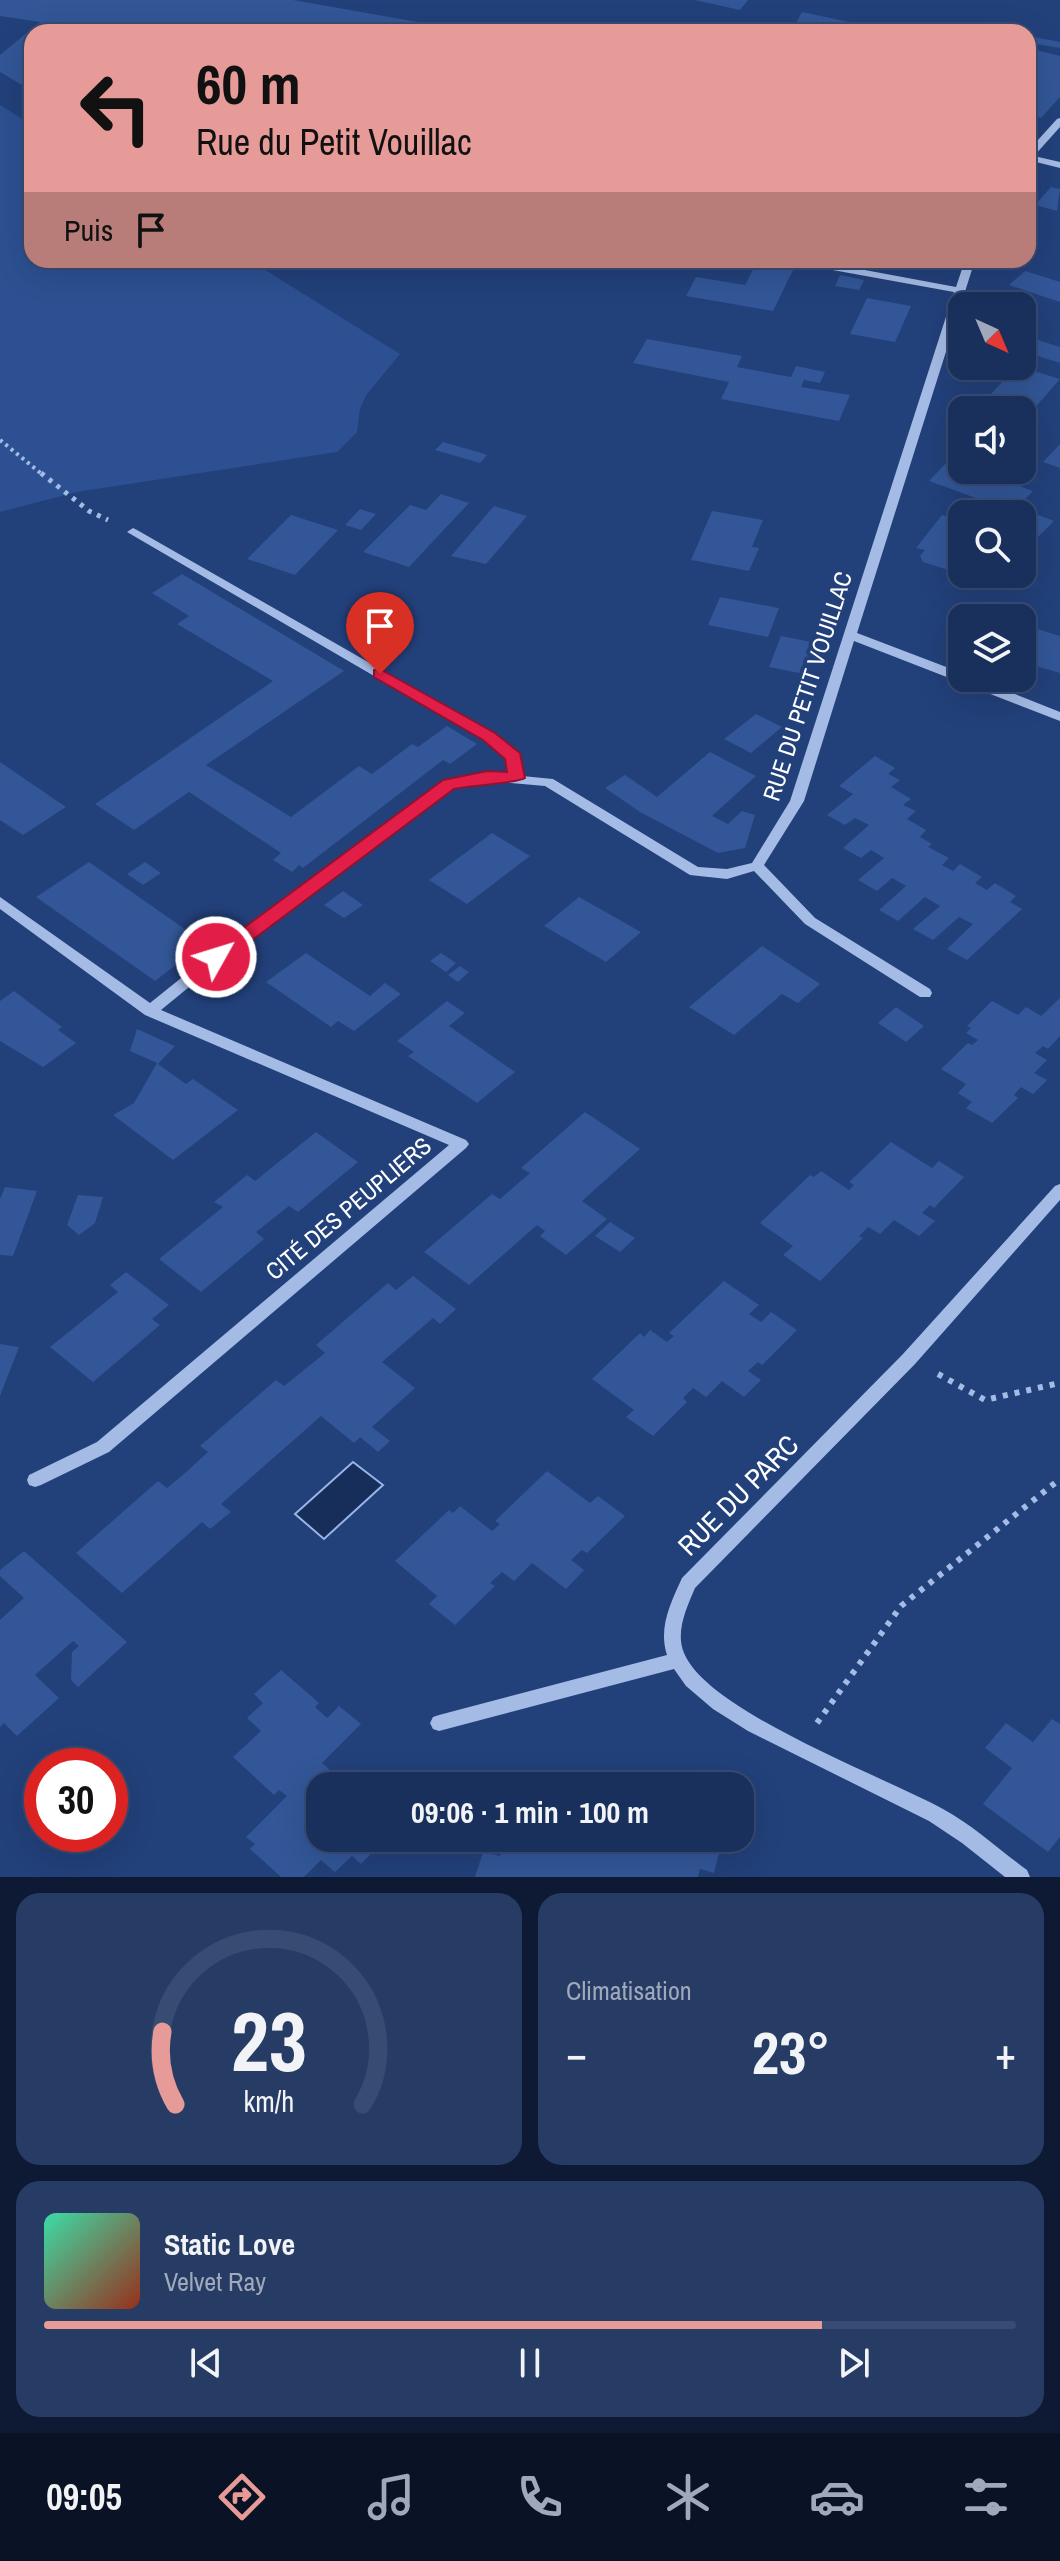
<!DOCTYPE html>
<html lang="fr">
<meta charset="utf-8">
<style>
:root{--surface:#1a305c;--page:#273c65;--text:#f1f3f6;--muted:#9fa9bb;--line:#384b72;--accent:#e69b98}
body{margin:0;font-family:"Archivo Narrow",sans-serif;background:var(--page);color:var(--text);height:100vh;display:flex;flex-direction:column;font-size:30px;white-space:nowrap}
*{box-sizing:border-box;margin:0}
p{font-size:26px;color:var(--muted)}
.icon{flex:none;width:44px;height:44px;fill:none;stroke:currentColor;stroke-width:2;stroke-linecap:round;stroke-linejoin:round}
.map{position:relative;height:1877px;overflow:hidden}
.panel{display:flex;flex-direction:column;gap:16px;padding:16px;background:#0e1a33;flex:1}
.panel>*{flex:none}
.hud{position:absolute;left:24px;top:24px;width:1012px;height:244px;border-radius:24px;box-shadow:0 8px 32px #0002,0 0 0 2px var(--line);background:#e69b98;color:#111;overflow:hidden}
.needle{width:52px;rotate:136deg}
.tools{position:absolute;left:948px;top:292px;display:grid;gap:16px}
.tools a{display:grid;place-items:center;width:88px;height:88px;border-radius:16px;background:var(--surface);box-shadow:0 8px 32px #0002,0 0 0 2px var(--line);font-size:40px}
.speed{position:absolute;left:24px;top:1748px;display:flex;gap:16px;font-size:40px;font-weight:700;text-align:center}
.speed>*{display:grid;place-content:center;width:104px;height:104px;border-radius:50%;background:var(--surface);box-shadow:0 8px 32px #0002,0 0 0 2px var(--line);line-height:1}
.speed .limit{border:12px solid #d22;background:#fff;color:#111}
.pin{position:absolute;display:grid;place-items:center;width:68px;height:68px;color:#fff;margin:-82px -34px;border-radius:50% 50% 50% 0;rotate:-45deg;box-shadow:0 0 8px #0007}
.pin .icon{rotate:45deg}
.me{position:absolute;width:88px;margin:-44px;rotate:51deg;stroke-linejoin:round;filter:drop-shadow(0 0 6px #0008)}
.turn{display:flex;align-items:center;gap:28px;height:168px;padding:0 40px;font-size:36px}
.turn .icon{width:104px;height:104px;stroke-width:2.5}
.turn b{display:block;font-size:56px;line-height:68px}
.then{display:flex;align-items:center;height:76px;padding:0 40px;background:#0003;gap:16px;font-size:30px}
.big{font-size:60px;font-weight:700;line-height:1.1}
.panel .card{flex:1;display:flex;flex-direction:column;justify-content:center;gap:12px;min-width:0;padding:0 28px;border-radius:24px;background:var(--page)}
.panel .dial{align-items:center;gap:0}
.dial svg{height:208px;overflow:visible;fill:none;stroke:var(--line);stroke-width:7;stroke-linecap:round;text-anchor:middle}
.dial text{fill:var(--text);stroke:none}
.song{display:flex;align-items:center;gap:24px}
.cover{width:96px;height:96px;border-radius:12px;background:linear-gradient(135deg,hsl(160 70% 55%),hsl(10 70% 35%))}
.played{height:8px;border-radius:4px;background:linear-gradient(90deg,var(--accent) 80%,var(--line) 80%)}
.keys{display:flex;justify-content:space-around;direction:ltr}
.heat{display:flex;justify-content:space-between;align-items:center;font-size:44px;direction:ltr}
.panel .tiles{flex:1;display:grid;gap:16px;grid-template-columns:1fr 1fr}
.card:last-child{grid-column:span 2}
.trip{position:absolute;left:306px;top:1772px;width:448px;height:80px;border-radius:24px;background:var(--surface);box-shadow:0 8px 32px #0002,0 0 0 2px var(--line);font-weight:700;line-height:80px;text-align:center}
.tab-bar{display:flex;height:128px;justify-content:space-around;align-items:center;background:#0a1325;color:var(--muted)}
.tab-bar .icon{width:56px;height:56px}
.tab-bar .on{color:var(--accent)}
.tab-bar b{font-size:36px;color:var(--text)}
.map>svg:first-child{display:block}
.green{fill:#2c5091}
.water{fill:#172d5a;stroke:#98b5e6;stroke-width:2}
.building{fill:#325697}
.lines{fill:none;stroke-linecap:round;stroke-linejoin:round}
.path-far2{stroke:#a4bbe5;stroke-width:4;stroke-dasharray:3 4;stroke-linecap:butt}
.path-far1{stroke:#a4bbe5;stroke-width:5;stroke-dasharray:4 6;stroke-linecap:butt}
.path{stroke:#a4bbe5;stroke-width:6;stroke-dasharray:5 7;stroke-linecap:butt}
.minor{fill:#a4bbe5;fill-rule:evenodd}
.route{fill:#e11d48;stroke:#92132f;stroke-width:2}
.labels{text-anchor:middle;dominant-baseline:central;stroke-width:8;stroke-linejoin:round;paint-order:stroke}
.street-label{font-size:24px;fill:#fff;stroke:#22407a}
.near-street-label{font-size:28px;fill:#fff;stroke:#22407a}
</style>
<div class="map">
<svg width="1060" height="1877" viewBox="0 0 1060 1877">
<rect width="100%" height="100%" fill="#22407a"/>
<path class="green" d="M0 105 32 125V260H249L400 354 367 394 360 409 357 432 337 452 77 492 0 512Z"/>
<path class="water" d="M353 1462 383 1485 324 1539 295 1514Z"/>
<path class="building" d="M0 0H293L463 30 32 32V91L0 72V55L40 22 0 16Z
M695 0H748L740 10Z
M802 12 854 23 850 32 795 25Z
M1034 37 1060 42V48L1030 43Z
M1028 48 1060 56V97L1041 118 1028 114Z
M1051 187 1060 189 1057 211 1035 205Z
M864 260H902L897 267Z
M756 264 793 270 773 311 686 296 696 277 745 285Z
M1025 271 1060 282V302L1009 285Z
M840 275 864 280 859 290 835 286Z
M867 298 911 306 895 342 850 334Z
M1022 310 1039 316 1022 334Z
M1022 335 1060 347V363L1022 351Z
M647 339 742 356 737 367 791 377 796 366 825 372 820 383 804 380 801 387 850 395 839 421 721 399 729 382 633 363Z
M1017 366 1060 379 1032 411 989 396Z
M443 442 478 452 487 455 480 463 435 450Z
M1060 444V468L1043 462Z
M949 460 962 465V470H976L1033 491 1017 507 1054 521 1039 536 1022 530V514H1007L995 510 998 506 929 481Z
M441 494 469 503 409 567 363 552 410 505 426 510Z
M494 506 527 516 486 564 451 556Z
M360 509 376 514 361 530 345 525Z
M712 511 763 520 752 547 759 548 749 571 691 560Z
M291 515 338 530 295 575 247 559Z
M942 515 962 521V571L955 572 923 562 920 556 925 550 916 548Z
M182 574 344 671 206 765 291 817 359 766 372 774 412 744 418 747 447 726 477 744 450 764 443 760 303 868 299 865 292 872 273 860 281 853 189 792 134 830 95 804 273 681 177 624 189 616 152 593Z
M720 597 779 608 768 637 708 625Z
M1034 628 1060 636V673L1022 662V647Z
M781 636 816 643 804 674 769 667Z
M756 714 782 727 751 753 724 739Z
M710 752 756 776 712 816 728 824 742 811 755 815 745 848 718 853 640 812 605 788 625 775 657 797Z
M875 756 895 768 888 774 900 780 891 787 911 799 903 805 916 811 907 819 926 830 920 837 932 844 928 847 949 858 942 865 953 871 960 864 982 877 975 883 987 890 995 883 1016 896 1010 902 1022 909 967 960 947 949 973 924 959 917 933 940 913 929 940 906 925 897 898 921 879 910 906 886 892 878 877 891 858 880 884 858 871 850 861 858 843 848 869 825 855 818 845 825 827 815 853 794 839 786Z
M0 762 66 807 23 835 0 820Z
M492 833 530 856 467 904 429 880Z
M89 862 189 932 209 917 224 928 155 981 36 897Z
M145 862 161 873 143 885 127 874Z
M343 891 363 905 344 918 324 905Z
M579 897 641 932 606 962 544 926Z
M762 946 820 984 798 1003 782 994 734 1035 689 1007Z
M306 953 370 996 385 983 401 994 354 1031 338 1021 331 1027 266 982Z
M441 953 456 963 446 972 430 961Z
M460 966 469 972 458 982 448 975Z
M14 991 62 1027 58 1030 76 1043 43 1067 0 1041V1001Z
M1060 998V1036L1048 1049 1043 1046 1035 1053 1047 1060 1034 1073 1047 1080 1033 1094 1021 1087 1014 1095 1018 1098 992 1123 966 1108 972 1102 958 1093 966 1084 941 1069 968 1043 972 1045 978 1040 966 1033 971 1028 967 1026 992 1001 1018 1015 1026 1007 1041 1016Z
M447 1001 465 1013 449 1026 515 1072 477 1103 408 1056 414 1052 397 1041Z
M896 1007 924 1026 906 1042 878 1023Z
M137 1029 175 1046 158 1064 186 1084 193 1079 238 1110 173 1160 113 1115 134 1103 157 1063 130 1051Z
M585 1112 640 1149 582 1201 607 1219 566 1255 540 1236 545 1231 537 1225 469 1285 424 1252 492 1194 500 1199 530 1173 521 1168Z
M316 1132 358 1162 298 1212 289 1206 256 1232 264 1239 201 1292 159 1259 223 1207 214 1202 247 1175 255 1181Z
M891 1142 932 1168 939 1161 964 1177 934 1208 930 1205 922 1213 935 1221 919 1236 894 1220 880 1234 868 1227 859 1236 863 1238 820 1281 783 1255 793 1246 760 1223 810 1175 814 1177 821 1171 849 1190 854 1185 849 1182Z
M5 1187 37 1191 13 1256 0 1255V1199Z
M78 1195 103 1197 95 1223 79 1235 67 1225Z
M610 1222 635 1238 620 1252 595 1236Z
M126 1272 169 1305 152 1319 160 1325 93 1382 50 1347 118 1292 110 1285Z
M413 1276 456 1309 440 1324 433 1318 382 1362 415 1388 372 1427 390 1441 378 1452 360 1437 354 1443 321 1416 221 1504 231 1512 210 1529 202 1522 122 1593 76 1553 158 1481 167 1488 185 1473 208 1452 200 1446 276 1380 284 1386 325 1353 316 1345 388 1283 396 1290Z
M724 1281 759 1305 749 1314 761 1322 771 1312 797 1330 762 1365 758 1362 748 1371 761 1380 744 1397 722 1381 706 1397 693 1388 683 1398 687 1402 653 1436 626 1417 634 1410 592 1379 640 1333 644 1337 650 1330 667 1342 674 1336 669 1333Z
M0 1344 19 1347 0 1396Z
M547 1471 590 1503 598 1496 625 1516 587 1553 582 1550 571 1560 584 1570 566 1589 532 1563 514 1581 502 1572 490 1583 495 1586 455 1625 429 1604 437 1596 395 1561 449 1510 453 1513 460 1506 492 1531 500 1524 495 1521Z
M24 1551 127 1642 78 1687 71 1680 72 1652 79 1646 73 1641 35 1675 59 1698 17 1736 4 1723 0 1727V1620L24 1598 0 1576V1570Z
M281 1670 319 1703 315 1707 327 1718 339 1706 361 1724 322 1763 343 1781 338 1786H320V1838H386L361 1864 352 1856 335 1872 321 1860 304 1877H281L250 1849 255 1844 246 1837 287 1796 279 1790 274 1795 233 1757 261 1731 247 1718 263 1703 254 1694Z
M1052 1719 1060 1724V1837L1048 1852 983 1804 1012 1768 985 1748 1006 1723 1033 1742Z
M506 1838H723L714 1873 700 1869 698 1877H475L483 1852 500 1856Z"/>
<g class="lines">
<path class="path-far2" d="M0 440 43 475"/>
<path class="path-far1" d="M41 473 89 511 108 520"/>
<path class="path" d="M938 1374 985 1400 1055 1384 1060 1386
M817 1723 901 1606 1060 1479"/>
<path class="minor" d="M1060 118V127L1034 156 1060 162V168L1028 160V151L1057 119Z
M789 260H811L956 287 965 260H975L857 633 962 673V678H975L1060 712V721L854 641 804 801 764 865 815 918 930 989 932 993 930 997H920L805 924 754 871 727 879 690 875 545 786 487 781 453 788 266 924 161 1010 466 1140 469 1144 466 1148 109 1452 41 1485 35 1487 29 1485 27 1480 29 1475 97 1442 449 1145 145 1015 0 909V897L150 1003 256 918 444 781 487 773 509 774 508 759 484 740 127 532 133 528 137 530 494 734 519 754 522 776 553 779 698 867 727 869 752 863 790 801 954 292 794 263Z
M1060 1184V1200L915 1364 695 1588C687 1607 675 1632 684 1653 708 1712 885 1777 943 1809 973 1825 999 1850 1027 1870L1030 1877H1005L962 1843 929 1821 748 1731 713 1709 686 1686 674 1669 439 1731 433 1729 430 1723 433 1717 439 1715 667 1655C658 1628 671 1602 682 1578L903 1354 1055 1186Z"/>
</g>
<path class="route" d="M380 669 495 733 520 753 525 778C519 783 468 786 454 789L223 962H210V953L443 780 487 771 507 772 505 759 483 740 374 677V670Z"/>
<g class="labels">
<g class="street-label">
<text transform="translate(807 686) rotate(-72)">RUE DU PETIT VOUILLAC</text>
<text transform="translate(348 1208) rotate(-40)">CITÉ DES PEUPLIERS</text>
</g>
<g class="near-street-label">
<text transform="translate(738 1495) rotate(-45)">RUE DU PARC</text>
</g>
</g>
</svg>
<div class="tools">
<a><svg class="needle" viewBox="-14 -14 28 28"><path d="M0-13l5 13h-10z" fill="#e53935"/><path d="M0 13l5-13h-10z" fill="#9fa9bb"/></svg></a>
<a><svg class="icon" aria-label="sound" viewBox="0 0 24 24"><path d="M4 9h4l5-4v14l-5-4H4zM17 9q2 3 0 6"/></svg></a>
<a><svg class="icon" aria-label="search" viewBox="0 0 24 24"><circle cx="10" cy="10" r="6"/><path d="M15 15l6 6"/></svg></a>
<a><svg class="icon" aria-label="layers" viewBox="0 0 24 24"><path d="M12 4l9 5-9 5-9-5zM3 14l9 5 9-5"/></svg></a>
</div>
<div class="speed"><div class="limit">30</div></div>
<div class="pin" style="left:380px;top:674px;background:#d93025"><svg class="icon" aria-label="arrive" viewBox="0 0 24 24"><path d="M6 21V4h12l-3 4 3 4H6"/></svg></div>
<svg class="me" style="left:216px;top:957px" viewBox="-20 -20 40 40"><circle r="17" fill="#e11d48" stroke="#fff" stroke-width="3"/><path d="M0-11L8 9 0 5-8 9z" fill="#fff"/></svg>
<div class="trip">09:06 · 1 min · 100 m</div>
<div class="hud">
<div class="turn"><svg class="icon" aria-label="left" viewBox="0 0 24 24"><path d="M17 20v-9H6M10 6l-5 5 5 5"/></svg><div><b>60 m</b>Rue du Petit Vouillac</div></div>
<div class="then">Puis<svg class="icon" aria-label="arrive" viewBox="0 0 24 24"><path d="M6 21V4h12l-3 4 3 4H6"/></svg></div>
</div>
</div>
<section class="panel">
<div class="tiles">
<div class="card dial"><svg viewBox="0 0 100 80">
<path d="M14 69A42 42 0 1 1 86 69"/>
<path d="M14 69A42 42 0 0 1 9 41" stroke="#e69b98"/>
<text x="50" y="56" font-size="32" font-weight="700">23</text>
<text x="50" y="72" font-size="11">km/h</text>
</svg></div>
<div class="card"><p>Climatisation</p>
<div class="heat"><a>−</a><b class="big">23°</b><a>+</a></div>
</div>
<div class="card">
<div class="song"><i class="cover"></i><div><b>Static Love</b><p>Velvet Ray</p></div></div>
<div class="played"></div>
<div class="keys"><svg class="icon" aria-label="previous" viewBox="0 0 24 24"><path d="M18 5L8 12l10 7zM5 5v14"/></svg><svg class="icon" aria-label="pause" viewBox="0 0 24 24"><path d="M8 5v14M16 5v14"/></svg><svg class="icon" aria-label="next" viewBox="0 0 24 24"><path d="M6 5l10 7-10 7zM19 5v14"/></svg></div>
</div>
</div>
</section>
<nav class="tab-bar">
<b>09:05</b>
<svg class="icon on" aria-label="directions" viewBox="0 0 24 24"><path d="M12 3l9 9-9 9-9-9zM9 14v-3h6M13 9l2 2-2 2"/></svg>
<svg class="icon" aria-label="music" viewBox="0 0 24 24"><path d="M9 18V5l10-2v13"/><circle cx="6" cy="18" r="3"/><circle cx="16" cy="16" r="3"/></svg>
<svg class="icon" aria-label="phone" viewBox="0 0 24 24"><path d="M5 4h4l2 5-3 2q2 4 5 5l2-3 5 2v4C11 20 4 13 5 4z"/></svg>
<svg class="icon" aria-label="climate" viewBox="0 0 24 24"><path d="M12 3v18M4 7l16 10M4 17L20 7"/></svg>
<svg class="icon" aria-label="car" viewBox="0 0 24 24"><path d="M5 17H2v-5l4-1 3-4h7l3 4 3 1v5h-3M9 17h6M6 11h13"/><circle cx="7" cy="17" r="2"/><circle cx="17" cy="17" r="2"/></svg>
<svg class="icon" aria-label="filters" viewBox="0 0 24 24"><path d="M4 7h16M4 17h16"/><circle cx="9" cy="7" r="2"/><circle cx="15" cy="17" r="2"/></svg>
</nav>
